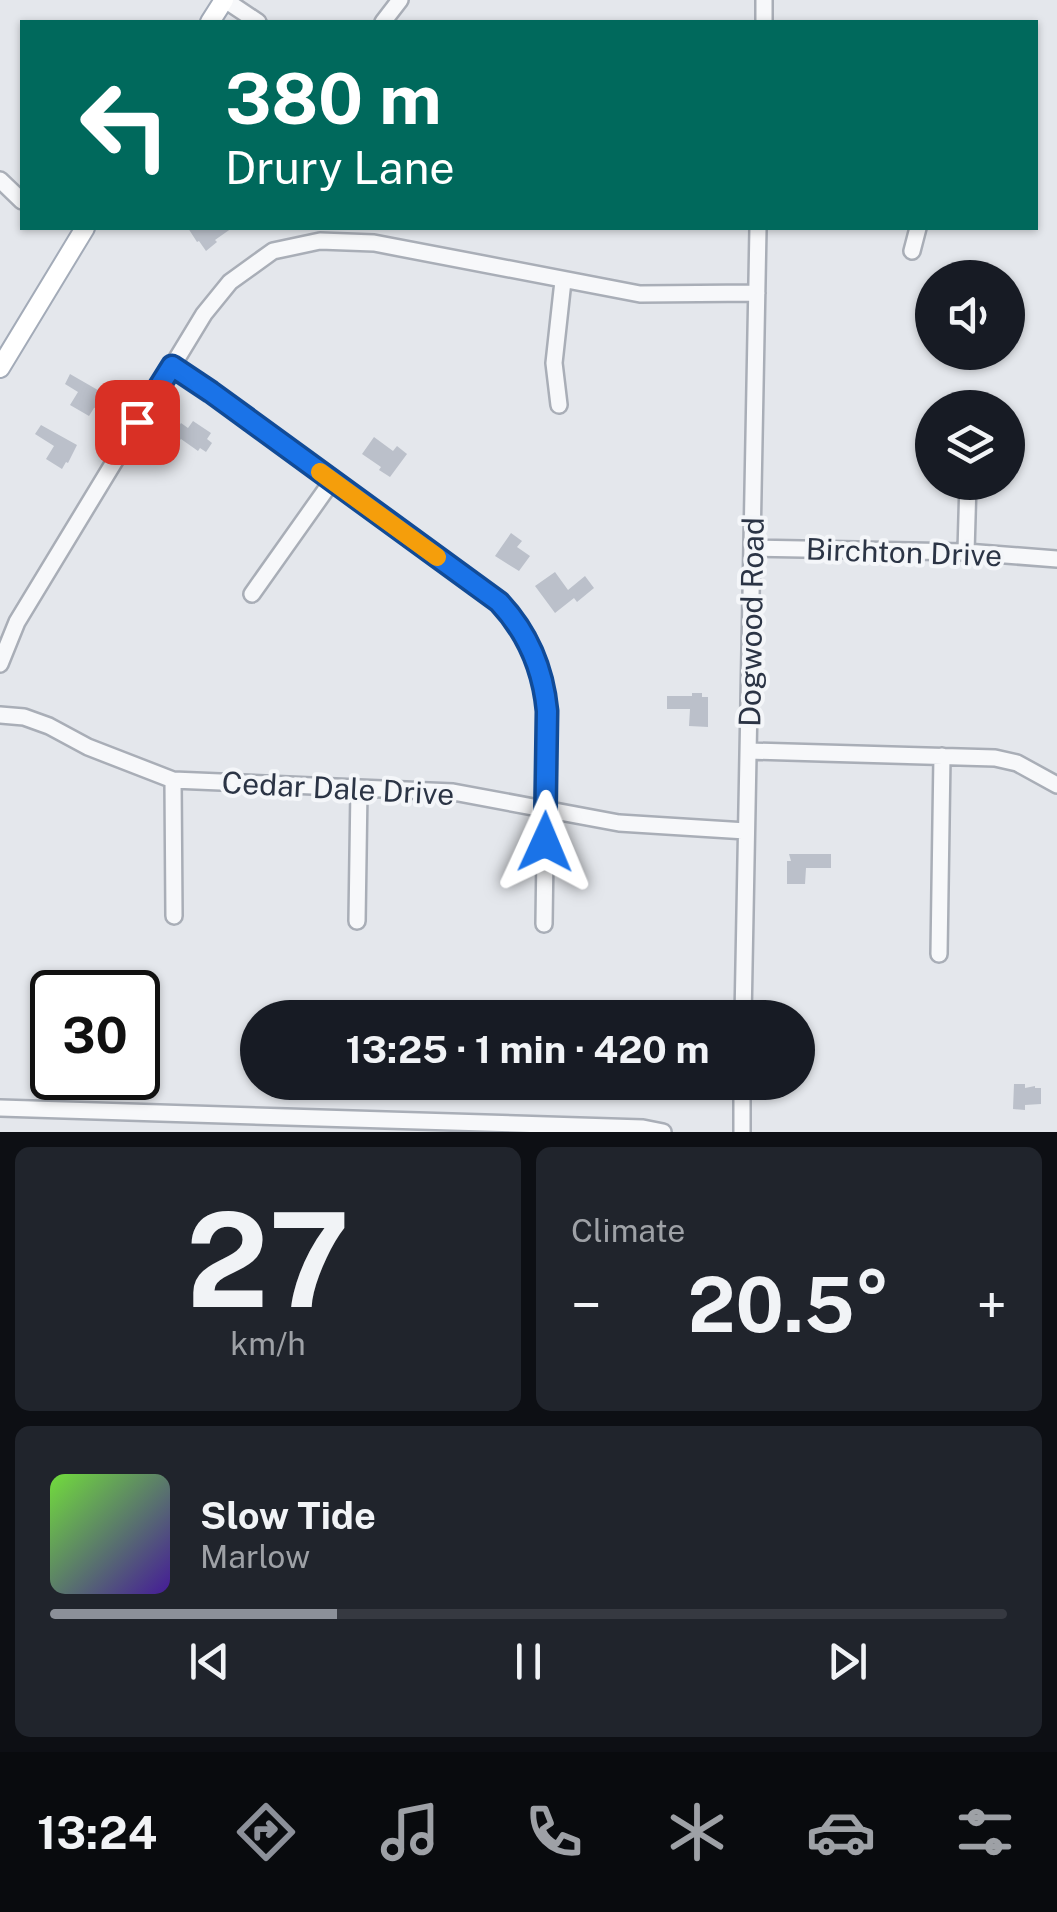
<!DOCTYPE html>
<meta charset="utf-8">
<style>
:root{--surface:#171b24;--page:#20242c;--text:#f1f3f6;--muted:#9ea1a6;--line:#363941;--accent:#8c9099}
body{margin:0;font-family:"Public Sans",sans-serif;background:var(--page);color:var(--text);height:100vh;display:flex;flex-direction:column;font-size:38px;white-space:nowrap}
*{box-sizing:border-box;margin:0}
p{font-size:32px;color:var(--muted)}
.icon{flex:none;width:55px;height:55px;fill:none;stroke:currentColor;stroke-width:2;stroke-linecap:round;stroke-linejoin:round}
.map{position:relative;height:1132px;overflow:hidden}
.drawer{display:flex;flex-direction:column;gap:15px;padding:15px;background:#0d0f14;flex:1}
.drawer>*{flex:none}
.banner{position:absolute;left:20px;top:20px;width:1018px;height:210px;border-radius:0px;box-shadow:0 2px 8px #0004;background:#00695c;color:#fff;overflow:hidden}
.tools{position:absolute;left:915px;top:260px;display:grid;gap:20px}
.tools a{display:grid;place-items:center;width:110px;height:110px;border-radius:50%;background:var(--surface);box-shadow:0 2px 8px #0004;font-size:50px}
.speed{position:absolute;left:30px;top:970px;display:flex;gap:20px;font-size:50px;font-weight:700;text-align:center}
.speed>*{display:grid;place-content:center;width:130px;height:130px;border-radius:50%;background:var(--surface);box-shadow:0 2px 8px #0004;line-height:1}
.speed .limit{border:5px solid #111;border-radius:15px;background:#fff;color:#111}
.pin{position:absolute;display:grid;place-items:center;width:85px;height:85px;color:#fff;margin:-42px;border-radius:20px;box-shadow:0 5px 15px #0006}
.me{position:absolute;width:110px;margin:-55px;rotate:1deg;stroke-linejoin:round;filter:drop-shadow(0 0 8px #0008)}
.turn{display:flex;align-items:center;gap:35px;height:210px;padding:0 40px;font-size:45px}
.turn .icon{width:130px;height:130px;stroke-width:2.5}
.turn b{display:block;font-size:70px;line-height:85px}
.big{font-size:75px;font-weight:700;line-height:1.1}
.drawer .tile{flex:1;display:flex;flex-direction:column;justify-content:center;gap:15px;min-width:0;padding:0 35px;border-radius:15px;background:var(--page)}
.drawer .dial{align-items:center;gap:0}
.dial b{font-size:130px;line-height:1}
.song{display:flex;align-items:center;gap:30px}
.cover{width:120px;height:120px;border-radius:15px;background:linear-gradient(135deg,hsl(100 70% 55%),hsl(260 70% 35%))}
.played{height:10px;border-radius:5px;background:linear-gradient(90deg,var(--accent) 30%,var(--line) 30%)}
.keys{display:flex;justify-content:space-around;direction:ltr}
.heat{display:flex;justify-content:space-between;align-items:center;font-size:55px;direction:ltr}
.drawer .tiles{flex:1;display:grid;gap:15px;grid-template-columns:1fr 1fr}
.tile:last-child{grid-column:span 2}
.trip{position:absolute;left:240px;top:1000px;width:575px;height:100px;border-radius:50px;background:var(--surface);box-shadow:0 2px 8px #0004;font-weight:700;line-height:100px;text-align:center}
.tabs{display:flex;height:160px;justify-content:space-around;align-items:center;background:#090b0e;color:var(--muted)}
.tabs .icon{width:70px;height:70px}
.tabs .on{color:var(--accent)}
.tabs b{font-size:45px;color:var(--text)}
.map>svg:first-child{display:block}
.building{fill:#bbc0ca}
.lines{fill:none;stroke-linecap:round;stroke-linejoin:round}
.minor-casing{stroke:#a9aeb7;stroke-width:20}
.major-casing{stroke:#a3abb8;stroke-width:22}
.minor{stroke:#f7f8fa;stroke-width:15}
.major{stroke:#fff;stroke-width:18}
.route-casing{stroke:#114b97;stroke-width:25}
.route{stroke:#1a73e8;stroke-width:18}
.slow{stroke:#f59e0b;stroke-width:18}
.labels{text-anchor:middle;dominant-baseline:central;stroke-width:8;stroke-linejoin:round;paint-order:stroke}
.street-label{font-size:30px;fill:#2b3445;stroke:#f4f6f9}
</style>
<div class="map">
<svg width="1057" height="1132" viewBox="0 0 1057 1132">
<rect width="100%" height="100%" fill="#e4e7ec"/>
<path class="building" d="M188 228H232L215 240 217 242 206 251 199 241 197 242Z
M70 374 103 393 98 407 94 408 89 416 70 405 78 392 65 384Z
M193 421 211 433 207 439 212 443 206 452 200 448 198 451 181 439 178 442 180 444 172 456 163 450 181 423 188 428Z
M41 425 77 445 68 463 66 462 62 469 46 459 54 446 35 434Z
M374 437 393 451 397 446 407 454 390 477 379 470 381 467 362 454Z
M511 533 522 541 517 547 530 556 519 571 495 556Z
M555 572 568 590 585 576 594 588 577 602 574 598 555 613 535 586Z
M692 693H702V697H708V727L689 726 690 709H667V696H692Z
M789 854H831V868H806L805 884H787V861H791Z
M1014 1084H1025V1088L1035 1086V1088H1041V1104L1025 1105V1110L1013 1109Z"/>
<g class="lines">
<defs>
<path id="minor" d="M225 0 258 22
M383 22 400 0
M764 22V0
M0 180 22 201
M912 251 918 228
M172 366 211 392 499 602 515 620 527 639 541 673 545 693 547 711 544 924
M559 405 554 363 563 281
M752 548 966 552 1057 559
M966 552 968 482
M252 594 332 481
M0 664 17 622 204 314 230 282 273 251 320 241 374 243 640 294 757 293
M0 715 24 717 49 726 88 747 173 780 453 792 619 823 746 831
M749 751 995 758 1017 763 1057 785
M173 780 174 916
M357 921 359 789
M939 954 942 756
M743 1018C748 754 754 491 758 228
M0 1108 643 1128 663 1132
M742 1132V1082"/>
<path id="major" d="M210 22 224 0
M0 368 85 228"/>
</defs>
<use href="#minor" class="minor-casing"/>
<use href="#major" class="major-casing"/>
<use href="#minor" class="minor"/>
<use href="#major" class="major"/>
</g>
<g class="lines">
<defs>
<path id="route" d="M137 422 172 366 211 392 499 602C528 633 543 668 547 711L545 842"/>
</defs>
<use href="#route" class="route-casing"/>
<use href="#route" class="route"/>
<path class="slow" d="M320 472 437 557"/>
</g>
<g class="labels">
<g class="street-label">
<text transform="translate(904 552) rotate(2)">Birchton Drive</text>
<text transform="translate(751 622) rotate(-89)">Dogwood Road</text>
<text transform="translate(338 788) rotate(3)">Cedar Dale Drive</text>
</g>
</g>
</svg>
<div class="tools">
<a><svg class="icon" aria-label="sound" viewBox="0 0 24 24"><path d="M4 9h4l5-4v14l-5-4H4zM17 9q2 3 0 6"/></svg></a>
<a><svg class="icon" aria-label="layers" viewBox="0 0 24 24"><path d="M12 4l9 5-9 5-9-5zM3 14l9 5 9-5"/></svg></a>
</div>
<div class="speed"><div class="limit">30</div></div>
<div class="pin" style="left:137px;top:422px;background:#d93025"><svg class="icon" aria-label="arrive" viewBox="0 0 24 24"><path d="M6 21V4h12l-3 4 3 4H6"/></svg></div>
<svg class="me" style="left:545px;top:842px" viewBox="-20 -20 40 40"><path d="M0-17L14 15 0 8-14 15z" fill="#1a73e8" stroke="#fff" stroke-width="4"/></svg>
<div class="trip">13:25 · 1 min · 420 m</div>
<div class="banner">
<div class="turn"><svg class="icon" aria-label="left" viewBox="0 0 24 24"><path d="M17 20v-9H6M10 6l-5 5 5 5"/></svg><div><b>380 m</b>Drury Lane</div></div>
</div>
</div>
<section class="drawer">
<div class="tiles">
<div class="tile dial"><b>27</b><p>km/h</p></div>
<div class="tile"><p>Climate</p>
<div class="heat"><a>−</a><b class="big">20.5°</b><a>+</a></div>
</div>
<div class="tile">
<div class="song"><i class="cover"></i><div><b>Slow Tide</b><p>Marlow</p></div></div>
<div class="played"></div>
<div class="keys"><svg class="icon" aria-label="previous" viewBox="0 0 24 24"><path d="M18 5L8 12l10 7zM5 5v14"/></svg><svg class="icon" aria-label="pause" viewBox="0 0 24 24"><path d="M8 5v14M16 5v14"/></svg><svg class="icon" aria-label="next" viewBox="0 0 24 24"><path d="M6 5l10 7-10 7zM19 5v14"/></svg></div>
</div>
</div>
</section>
<nav class="tabs">
<b>13:24</b>
<svg class="icon on" aria-label="directions" viewBox="0 0 24 24"><path d="M12 3l9 9-9 9-9-9zM9 14v-3h6M13 9l2 2-2 2"/></svg>
<svg class="icon" aria-label="music" viewBox="0 0 24 24"><path d="M9 18V5l10-2v13"/><circle cx="6" cy="18" r="3"/><circle cx="16" cy="16" r="3"/></svg>
<svg class="icon" aria-label="phone" viewBox="0 0 24 24"><path d="M5 4h4l2 5-3 2q2 4 5 5l2-3 5 2v4C11 20 4 13 5 4z"/></svg>
<svg class="icon" aria-label="climate" viewBox="0 0 24 24"><path d="M12 3v18M4 7l16 10M4 17L20 7"/></svg>
<svg class="icon" aria-label="car" viewBox="0 0 24 24"><path d="M5 17H2v-5l4-1 3-4h7l3 4 3 1v5h-3M9 17h6M6 11h13"/><circle cx="7" cy="17" r="2"/><circle cx="17" cy="17" r="2"/></svg>
<svg class="icon" aria-label="filters" viewBox="0 0 24 24"><path d="M4 7h16M4 17h16"/><circle cx="9" cy="7" r="2"/><circle cx="15" cy="17" r="2"/></svg>
</nav>
